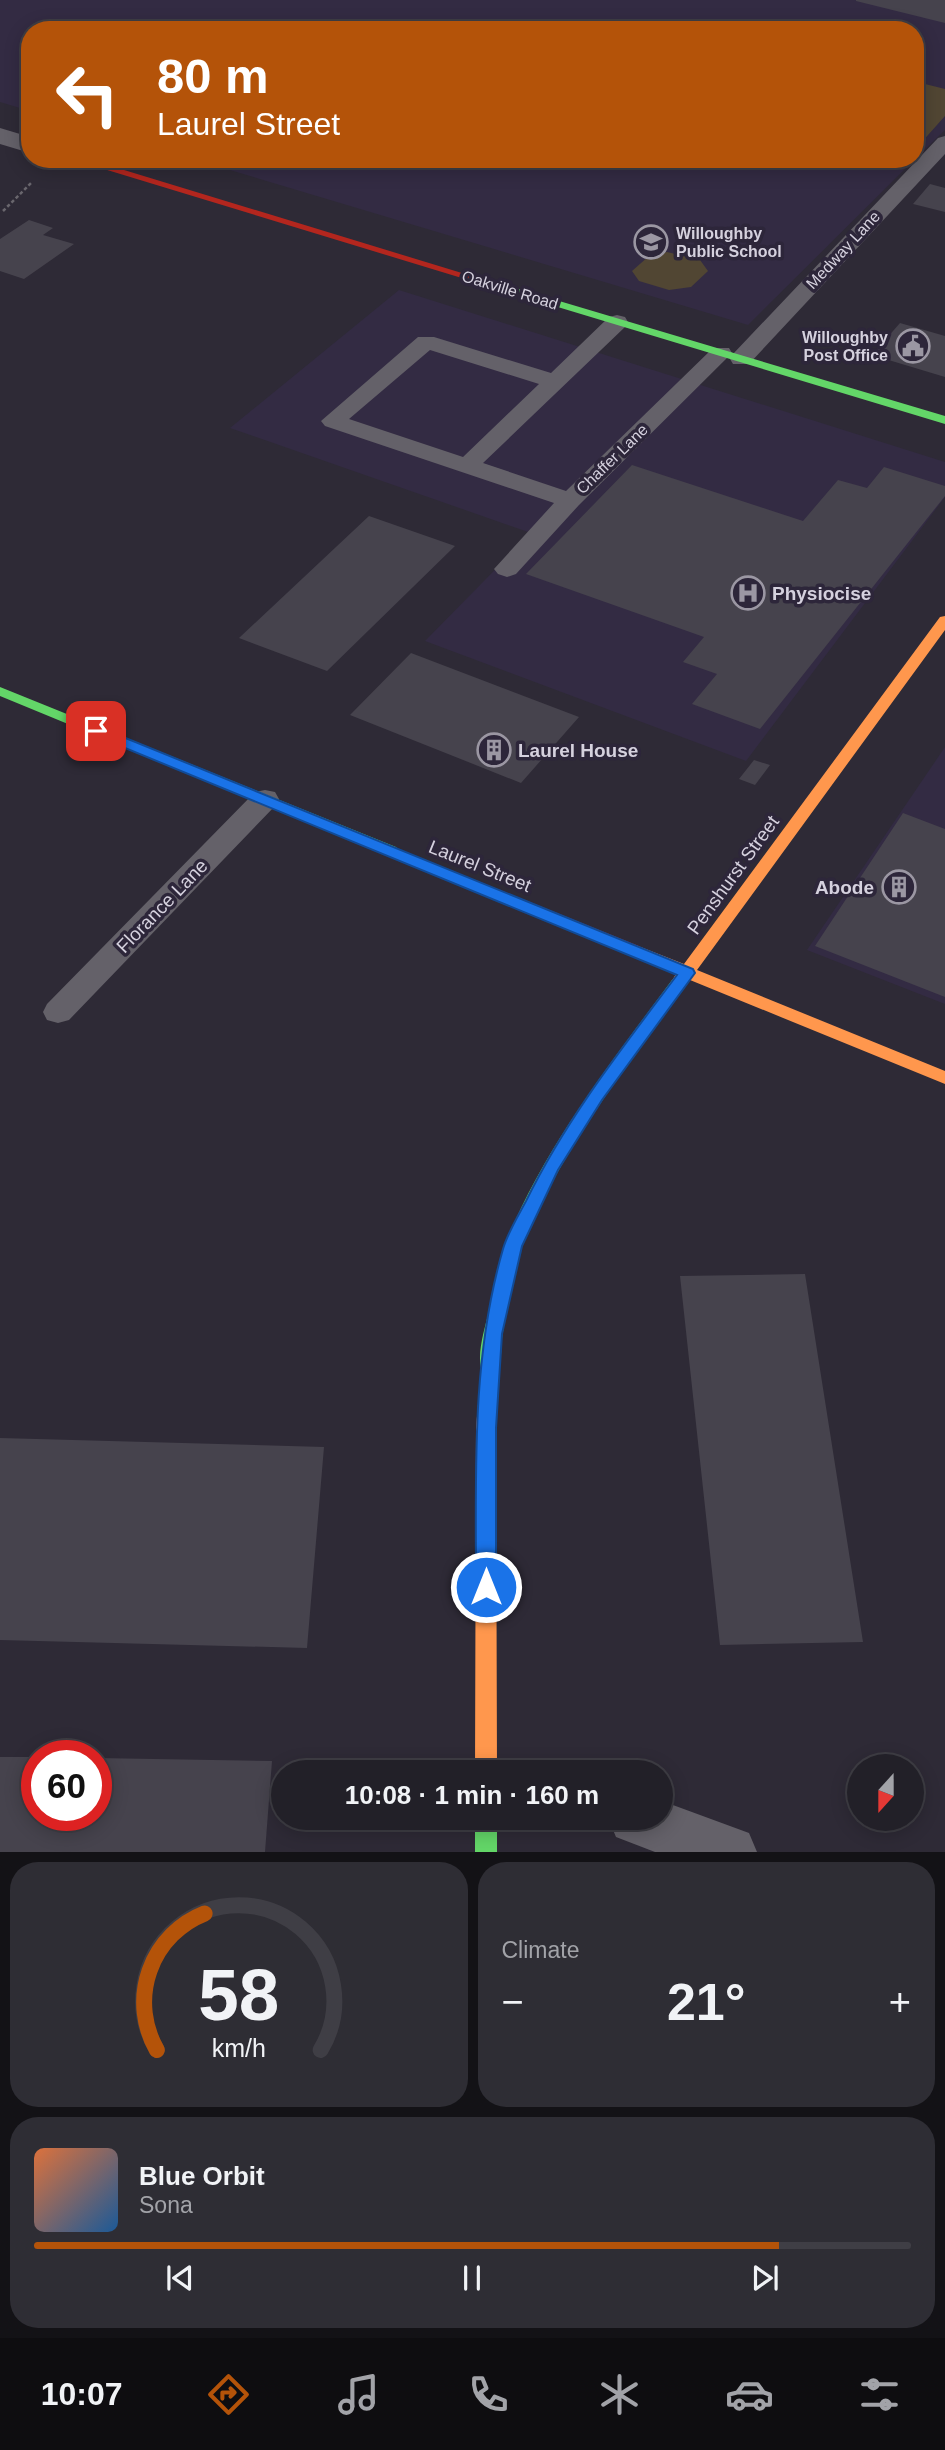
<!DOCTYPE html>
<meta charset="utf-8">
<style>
:root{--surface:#222028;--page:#2e2d34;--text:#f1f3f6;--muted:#a2a3a8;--line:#3f3e45;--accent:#b45309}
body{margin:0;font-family:Arial,sans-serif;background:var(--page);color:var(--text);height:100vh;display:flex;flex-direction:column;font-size:26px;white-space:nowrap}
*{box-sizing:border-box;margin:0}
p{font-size:23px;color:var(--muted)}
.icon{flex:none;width:38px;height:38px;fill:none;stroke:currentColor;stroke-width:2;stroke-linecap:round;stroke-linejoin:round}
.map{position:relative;height:1852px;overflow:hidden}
.side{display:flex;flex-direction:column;gap:10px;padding:10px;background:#131216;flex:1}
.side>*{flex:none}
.hud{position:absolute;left:21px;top:21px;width:903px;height:147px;border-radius:28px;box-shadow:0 4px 18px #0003,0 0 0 2px var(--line);background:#b45309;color:#fff;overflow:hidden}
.needle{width:46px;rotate:201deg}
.tools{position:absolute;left:847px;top:1754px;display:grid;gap:14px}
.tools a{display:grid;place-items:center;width:77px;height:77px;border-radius:50%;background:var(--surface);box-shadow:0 4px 18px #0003,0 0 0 2px var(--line);font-size:35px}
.speed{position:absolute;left:21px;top:1740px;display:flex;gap:14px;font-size:35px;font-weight:700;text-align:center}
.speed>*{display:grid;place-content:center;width:91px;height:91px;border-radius:50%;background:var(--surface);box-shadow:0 4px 18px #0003,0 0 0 2px var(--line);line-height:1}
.speed .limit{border:10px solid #d22;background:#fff;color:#111}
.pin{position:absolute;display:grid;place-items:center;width:60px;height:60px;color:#fff;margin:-30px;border-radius:14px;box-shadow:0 4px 10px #0006}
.me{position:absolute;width:77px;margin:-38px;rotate:0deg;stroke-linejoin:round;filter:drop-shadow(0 0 5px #0008)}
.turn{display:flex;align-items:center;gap:24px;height:147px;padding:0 21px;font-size:32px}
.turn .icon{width:91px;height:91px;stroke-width:2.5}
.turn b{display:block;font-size:49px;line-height:60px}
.big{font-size:52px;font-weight:700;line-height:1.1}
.side .tile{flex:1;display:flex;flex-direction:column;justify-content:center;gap:10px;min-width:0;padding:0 24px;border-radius:28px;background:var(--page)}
.side .dial{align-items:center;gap:0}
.dial svg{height:182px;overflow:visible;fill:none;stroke:var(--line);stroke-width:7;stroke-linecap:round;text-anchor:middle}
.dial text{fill:var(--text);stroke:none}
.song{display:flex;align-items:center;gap:21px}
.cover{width:84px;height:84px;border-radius:10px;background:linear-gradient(135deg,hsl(20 70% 55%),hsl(210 70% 35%))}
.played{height:7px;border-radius:4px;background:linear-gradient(90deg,var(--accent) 85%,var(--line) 85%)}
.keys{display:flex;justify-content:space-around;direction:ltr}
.heat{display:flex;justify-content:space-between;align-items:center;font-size:38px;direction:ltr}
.side .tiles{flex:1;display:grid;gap:10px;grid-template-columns:1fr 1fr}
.tile:last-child{grid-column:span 2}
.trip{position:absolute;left:271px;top:1760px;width:402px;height:70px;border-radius:35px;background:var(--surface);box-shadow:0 4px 18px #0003,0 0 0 2px var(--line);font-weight:700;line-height:70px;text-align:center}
.menu{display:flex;height:112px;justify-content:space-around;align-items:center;background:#0e0d10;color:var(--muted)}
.menu .icon{width:49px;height:49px}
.menu .on{color:var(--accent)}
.menu b{font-size:32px;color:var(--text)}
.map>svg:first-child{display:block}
.built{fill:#332b43}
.green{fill:#514633}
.building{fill:#46434d}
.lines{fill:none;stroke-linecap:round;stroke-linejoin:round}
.path{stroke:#69666d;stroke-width:2.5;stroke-dasharray:3.5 2.5;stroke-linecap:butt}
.lane{fill:#646169;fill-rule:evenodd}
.street{fill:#646169;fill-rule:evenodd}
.fast{fill:#63d668;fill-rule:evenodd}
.slow{fill:#ff974d;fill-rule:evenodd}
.jam{fill:#b3261e;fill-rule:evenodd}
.route{fill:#1a73e8;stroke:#114b97;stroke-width:2}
.labels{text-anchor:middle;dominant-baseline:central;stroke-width:7;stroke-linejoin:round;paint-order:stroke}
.far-poi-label{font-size:16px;font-weight:bold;fill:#d5d1de;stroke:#2d263a;text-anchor:start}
.far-street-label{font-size:16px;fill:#d5d1de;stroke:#2d263a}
.poi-label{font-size:19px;font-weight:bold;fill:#d5d1de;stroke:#2d263a;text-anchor:start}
.street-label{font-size:19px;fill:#d5d1de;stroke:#2d263a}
</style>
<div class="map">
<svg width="945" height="1852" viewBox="0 0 945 1852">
<rect width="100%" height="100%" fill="#2e2a36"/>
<path class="built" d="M0 0H945V130L915 159V30H30V111L0 102Z
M193 159H915L748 325Z
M399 290 945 462V497L746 761 425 641 531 533 230 428Z
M945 747V1004L807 950Z"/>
<path class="green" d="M917 82 945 89V116L920 144 915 143Z
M667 252 700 260 708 271 691 287 669 290 639 281 632 271 649 256Z"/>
<path class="building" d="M945 0V23L856 1V0Z
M930 184 945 188V212L913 204Z
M29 220 53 228 43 235 74 244 24 279 0 271V239Z
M900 323 945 336V377L872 355Z
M632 465 803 521 838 480 867 488 884 467 945 486V496L760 729 692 704 717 674 683 662 704 637 526 574Z
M369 516 455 546 327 671 239 638Z
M411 653 579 717 521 783 350 715Z
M754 760 770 765 755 785 739 779Z
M903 813 945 829V997L815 946Z
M805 1274 863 1642 720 1645 680 1276Z
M0 1438 324 1447 307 1648 0 1640Z
M0 1757H37V1815H96V1758L272 1761 265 1852H0Z"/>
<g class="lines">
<path class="path" d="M3 211 32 182"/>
<path class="lane" d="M945 136V154L749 364H733L730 359 733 354 938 138Z
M617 315 625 317 628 322 625 327 483 463 566 491 713 348H729L732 353 579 505 516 574 507 577 498 574 494 569 554 503 325 426 321 421 418 337H434L551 373 609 317ZM430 350 539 384 463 457 349 419Z
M265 790 275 792 279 799 275 806 69 1020 58 1023 47 1020 43 1012 47 1004 255 792Z"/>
<path class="street" d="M0 128 30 137V153L0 144Z
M662 1801 749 1833 757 1852H655L616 1837 608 1818H662Z"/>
<path class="fast" d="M469 274 945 416V424L465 279V275Z
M0 687 396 847 399 851 396 855H386L0 696Z
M678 978 686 984 684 988C624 1069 561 1150 523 1244 513 1268 507 1305 503 1332 500 1345 503 1361 497 1374L490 1376 483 1374C475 1357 485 1328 489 1311 494 1289 497 1265 505 1244 545 1146 610 1064 672 980Z
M475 1818H497V1852H475Z"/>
<path class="slow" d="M945 616V630L697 970 945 1071V1084L690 980 684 988H672L670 984 676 974 627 954 625 950 633 944 684 964 940 617Z
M490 1360 497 1362 499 1368 496 1428 497 1773H475L476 1428 481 1368 483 1362Z"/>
<path class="jam" d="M71 159H88L475 277 465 279Z
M391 846 639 946 641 950 639 954H627L386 855 383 851Z"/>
</g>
<path class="route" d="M96 726 693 969 695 973 602 1100 558 1170 522 1246 502 1334 496 1428V1587L493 1594 486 1597 479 1594 476 1587C476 1474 471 1359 503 1249 508 1232 518 1216 526 1201 566 1119 622 1048 677 975L91 734 89 731Z"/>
<defs>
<symbol id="school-ring" viewBox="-11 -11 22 22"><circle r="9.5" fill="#2d263a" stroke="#9b97a3" stroke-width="1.5"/><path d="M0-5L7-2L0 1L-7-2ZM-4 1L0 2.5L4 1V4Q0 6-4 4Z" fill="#9b97a3"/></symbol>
<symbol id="civic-ring" viewBox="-11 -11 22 22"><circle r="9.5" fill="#2d263a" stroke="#9b97a3" stroke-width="1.5"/><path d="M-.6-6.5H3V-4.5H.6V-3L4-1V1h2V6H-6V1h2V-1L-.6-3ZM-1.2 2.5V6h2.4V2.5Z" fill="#9b97a3"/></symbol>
<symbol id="hospital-ring" viewBox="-11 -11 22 22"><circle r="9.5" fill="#2d263a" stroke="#9b97a3" stroke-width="1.5"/><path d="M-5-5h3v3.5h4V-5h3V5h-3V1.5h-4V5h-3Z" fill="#9b97a3"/></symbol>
<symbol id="building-ring" viewBox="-11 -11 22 22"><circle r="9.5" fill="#2d263a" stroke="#9b97a3" stroke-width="1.5"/><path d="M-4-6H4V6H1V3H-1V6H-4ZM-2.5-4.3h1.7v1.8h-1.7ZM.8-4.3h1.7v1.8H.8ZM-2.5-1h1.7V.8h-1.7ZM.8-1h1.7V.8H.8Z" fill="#9b97a3"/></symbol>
</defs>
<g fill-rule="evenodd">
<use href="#school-ring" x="632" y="223" width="38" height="38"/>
<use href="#civic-ring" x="894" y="327" width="38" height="38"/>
<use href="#hospital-ring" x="729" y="574" width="38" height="38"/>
<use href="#building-ring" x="475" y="731" width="38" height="38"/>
<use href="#building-ring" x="880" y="868" width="38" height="38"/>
</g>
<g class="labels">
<g class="far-poi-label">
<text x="676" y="233">Willoughby<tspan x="676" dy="18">Public School</tspan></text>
<text x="888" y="337" text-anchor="end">Willoughby<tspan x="888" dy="18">Post Office</tspan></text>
</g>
<g class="far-street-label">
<text transform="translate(843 250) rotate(-47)">Medway Lane</text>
<text transform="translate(510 290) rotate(17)">Oakville Road</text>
<text transform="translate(612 459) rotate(-44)">Chaffer Lane</text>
</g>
<g class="poi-label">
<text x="772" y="593">Physiocise</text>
<text x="518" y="750">Laurel House</text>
<text x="874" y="887" text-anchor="end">Abode</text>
</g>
<g class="street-label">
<text transform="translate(480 866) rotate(22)">Laurel Street</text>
<text transform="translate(733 875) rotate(-54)">Penshurst Street</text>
<text transform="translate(162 906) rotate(-46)">Florance Lane</text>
</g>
</g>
</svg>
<div class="tools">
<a><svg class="needle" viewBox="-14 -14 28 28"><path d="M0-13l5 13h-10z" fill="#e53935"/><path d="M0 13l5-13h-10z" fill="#a2a3a8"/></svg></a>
</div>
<div class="speed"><div class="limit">60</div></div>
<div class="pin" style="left:96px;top:731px;background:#d93025"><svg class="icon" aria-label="arrive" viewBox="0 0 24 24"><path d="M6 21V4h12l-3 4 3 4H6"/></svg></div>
<svg class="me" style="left:486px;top:1587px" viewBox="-20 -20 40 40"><circle r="17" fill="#1a73e8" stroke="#fff" stroke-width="3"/><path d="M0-11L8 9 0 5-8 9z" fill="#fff"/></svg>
<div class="trip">10:08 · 1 min · 160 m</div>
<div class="hud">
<div class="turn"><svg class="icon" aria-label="left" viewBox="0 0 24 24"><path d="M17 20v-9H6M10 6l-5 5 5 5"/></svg><div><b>80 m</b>Laurel Street</div></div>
</div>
</div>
<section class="side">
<div class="tiles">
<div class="tile dial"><svg viewBox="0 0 100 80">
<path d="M14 69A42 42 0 1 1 86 69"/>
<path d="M14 69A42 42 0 0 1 35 9" stroke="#b45309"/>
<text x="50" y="56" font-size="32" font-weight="700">58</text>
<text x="50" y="72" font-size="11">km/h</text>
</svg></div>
<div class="tile"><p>Climate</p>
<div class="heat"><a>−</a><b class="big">21°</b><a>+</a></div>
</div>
<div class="tile">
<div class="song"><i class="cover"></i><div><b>Blue Orbit</b><p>Sona</p></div></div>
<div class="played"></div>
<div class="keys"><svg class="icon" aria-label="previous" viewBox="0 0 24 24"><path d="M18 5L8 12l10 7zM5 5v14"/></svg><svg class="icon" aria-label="pause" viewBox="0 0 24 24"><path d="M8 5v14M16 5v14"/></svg><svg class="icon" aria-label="next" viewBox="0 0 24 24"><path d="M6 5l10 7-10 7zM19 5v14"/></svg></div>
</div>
</div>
</section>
<nav class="menu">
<b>10:07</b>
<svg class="icon on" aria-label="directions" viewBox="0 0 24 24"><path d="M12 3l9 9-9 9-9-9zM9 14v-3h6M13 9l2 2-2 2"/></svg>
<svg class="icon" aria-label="music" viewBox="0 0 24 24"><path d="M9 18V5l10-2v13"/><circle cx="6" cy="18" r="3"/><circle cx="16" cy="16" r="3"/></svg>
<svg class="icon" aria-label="phone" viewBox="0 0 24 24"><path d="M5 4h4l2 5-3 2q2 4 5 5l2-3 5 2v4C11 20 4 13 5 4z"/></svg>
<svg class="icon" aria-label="climate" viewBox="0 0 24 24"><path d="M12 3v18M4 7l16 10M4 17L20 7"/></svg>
<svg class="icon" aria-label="car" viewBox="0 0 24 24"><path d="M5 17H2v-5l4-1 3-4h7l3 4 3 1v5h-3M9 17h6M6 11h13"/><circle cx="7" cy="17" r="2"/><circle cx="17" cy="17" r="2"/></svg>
<svg class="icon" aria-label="filters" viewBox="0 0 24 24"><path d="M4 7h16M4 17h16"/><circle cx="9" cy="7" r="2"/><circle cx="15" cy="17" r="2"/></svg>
</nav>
